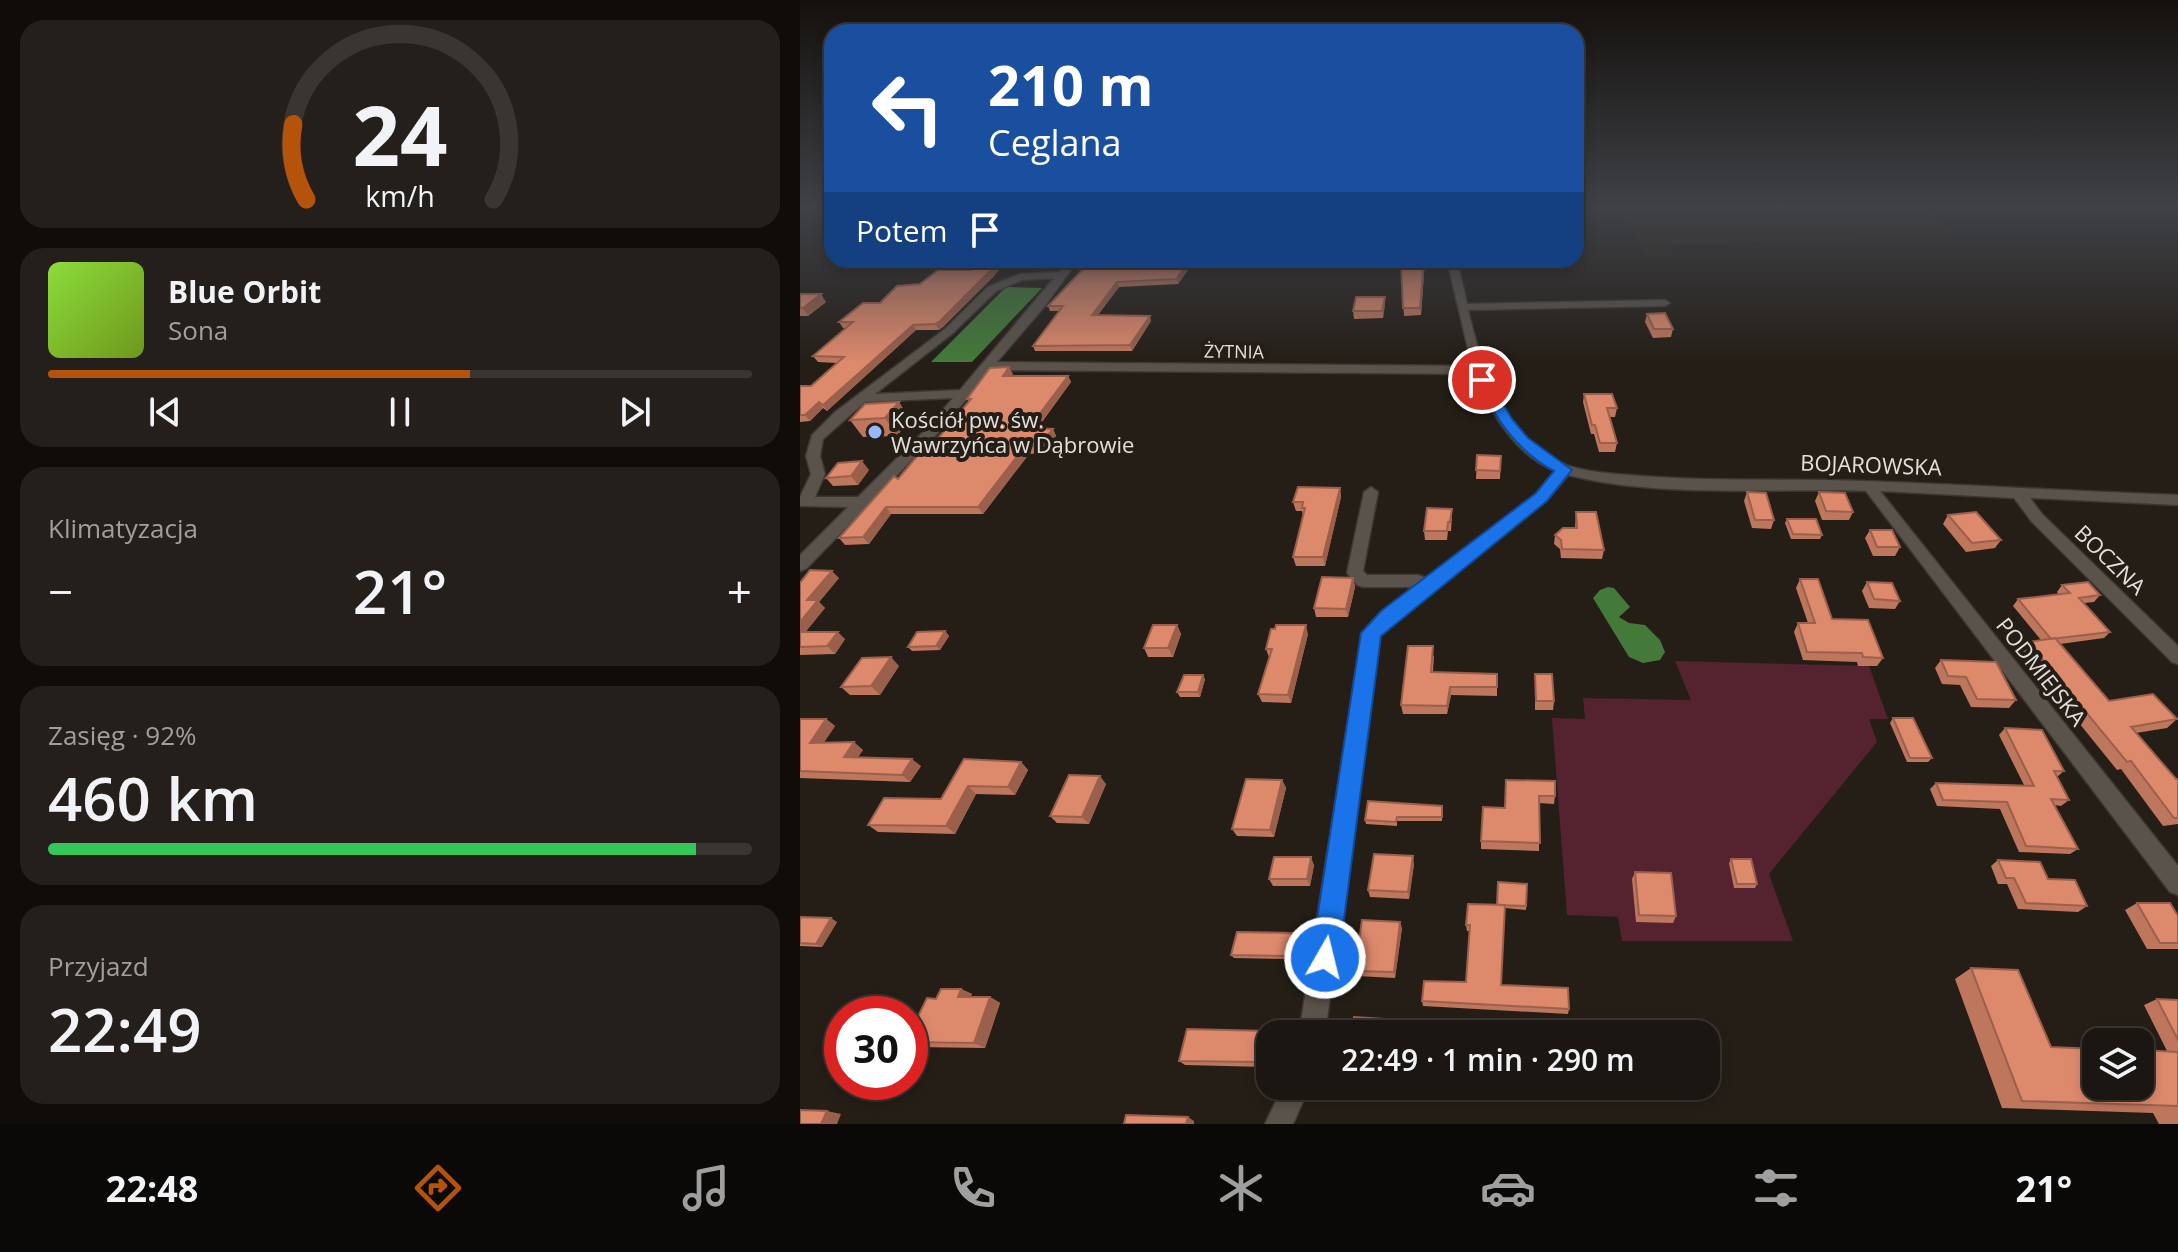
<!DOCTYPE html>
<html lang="pl">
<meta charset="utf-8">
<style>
:root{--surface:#1b1611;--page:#241f1a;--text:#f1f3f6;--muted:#a09f9f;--line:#393531;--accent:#b45309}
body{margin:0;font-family:"Open Sans",sans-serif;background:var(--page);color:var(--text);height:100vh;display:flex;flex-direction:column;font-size:30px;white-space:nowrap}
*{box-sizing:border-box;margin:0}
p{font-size:26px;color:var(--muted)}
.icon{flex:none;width:44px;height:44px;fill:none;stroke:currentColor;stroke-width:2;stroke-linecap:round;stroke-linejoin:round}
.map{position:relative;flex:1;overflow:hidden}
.sheet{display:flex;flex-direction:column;gap:20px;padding:20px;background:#0f0c09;width:800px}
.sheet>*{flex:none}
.banner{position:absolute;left:24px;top:24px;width:760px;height:244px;border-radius:24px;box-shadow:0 4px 12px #0003,0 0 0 2px var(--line);background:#1a4fa0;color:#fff;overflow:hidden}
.tools{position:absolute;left:1282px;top:1028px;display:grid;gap:16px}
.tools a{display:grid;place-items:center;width:72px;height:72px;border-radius:16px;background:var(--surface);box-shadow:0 4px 12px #0003,0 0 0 2px var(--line);font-size:40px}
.speed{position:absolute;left:24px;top:996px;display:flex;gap:16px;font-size:40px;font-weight:700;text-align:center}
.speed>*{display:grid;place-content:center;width:104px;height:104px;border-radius:50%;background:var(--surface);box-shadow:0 4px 12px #0003,0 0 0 2px var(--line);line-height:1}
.speed .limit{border:12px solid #d22;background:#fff;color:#111}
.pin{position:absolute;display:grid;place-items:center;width:68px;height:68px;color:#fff;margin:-34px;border:4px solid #fff;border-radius:50%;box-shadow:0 2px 8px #0007}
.me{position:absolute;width:88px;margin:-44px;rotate:8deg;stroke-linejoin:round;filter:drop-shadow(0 0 6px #0008)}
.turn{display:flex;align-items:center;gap:28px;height:168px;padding:0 32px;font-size:36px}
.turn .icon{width:104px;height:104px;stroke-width:2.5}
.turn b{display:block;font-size:56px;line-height:68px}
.then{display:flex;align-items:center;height:76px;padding:0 32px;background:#0003;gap:16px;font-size:30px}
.big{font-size:60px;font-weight:600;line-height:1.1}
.sheet .card{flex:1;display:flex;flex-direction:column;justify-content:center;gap:12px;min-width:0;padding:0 28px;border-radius:24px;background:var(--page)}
.sheet .dial{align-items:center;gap:0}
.dial svg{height:208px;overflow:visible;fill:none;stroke:var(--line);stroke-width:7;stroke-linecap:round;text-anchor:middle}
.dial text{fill:var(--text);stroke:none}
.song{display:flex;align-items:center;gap:24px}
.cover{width:96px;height:96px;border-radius:12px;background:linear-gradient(135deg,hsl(90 70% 55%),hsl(80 70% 35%))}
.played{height:8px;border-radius:4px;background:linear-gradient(90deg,var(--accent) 60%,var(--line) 60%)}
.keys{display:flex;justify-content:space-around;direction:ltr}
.heat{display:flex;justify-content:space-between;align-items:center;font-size:44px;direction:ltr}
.charge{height:12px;border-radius:6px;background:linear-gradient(90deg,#34c759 92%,var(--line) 0)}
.trip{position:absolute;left:456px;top:1020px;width:464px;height:80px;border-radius:24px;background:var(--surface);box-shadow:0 4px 12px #0003,0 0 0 2px var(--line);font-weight:600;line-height:80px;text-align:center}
.tab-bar{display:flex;height:128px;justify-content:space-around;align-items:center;background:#0b0907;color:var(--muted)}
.tab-bar .icon{width:56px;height:56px}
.tab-bar .selected{color:var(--accent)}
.tab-bar b{font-size:36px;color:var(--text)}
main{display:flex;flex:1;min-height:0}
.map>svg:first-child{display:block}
.built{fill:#2e2418}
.green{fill:#55222f}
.water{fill:#437a3a}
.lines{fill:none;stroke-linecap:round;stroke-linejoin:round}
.street-casing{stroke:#3c3733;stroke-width:3}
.street{fill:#5a534b;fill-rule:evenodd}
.wall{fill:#be765d}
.shaded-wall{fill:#9b604c}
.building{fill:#dd896c;stroke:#9b604c;stroke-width:2}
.route{fill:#1a73e8;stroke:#114b97;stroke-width:2}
.poi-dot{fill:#97b6fd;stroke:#241e17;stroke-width:3}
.labels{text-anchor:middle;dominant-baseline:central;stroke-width:8;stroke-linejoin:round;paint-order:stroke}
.far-street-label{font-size:18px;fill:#e3dfdb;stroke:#241e17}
.poi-label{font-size:22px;fill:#e3dfdb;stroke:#241e17;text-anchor:start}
.street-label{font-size:22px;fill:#e3dfdb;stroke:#241e17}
</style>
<main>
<section class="sheet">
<div class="card dial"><svg viewBox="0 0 100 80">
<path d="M14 69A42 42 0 1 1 86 69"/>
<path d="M14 69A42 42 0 0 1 9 40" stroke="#b45309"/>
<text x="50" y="56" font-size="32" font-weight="700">24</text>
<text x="50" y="72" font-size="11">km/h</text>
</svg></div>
<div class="card">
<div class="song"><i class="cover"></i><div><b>Blue Orbit</b><p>Sona</p></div></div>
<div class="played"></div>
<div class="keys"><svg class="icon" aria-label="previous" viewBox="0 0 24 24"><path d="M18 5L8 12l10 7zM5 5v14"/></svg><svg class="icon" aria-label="pause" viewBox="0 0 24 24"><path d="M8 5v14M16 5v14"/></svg><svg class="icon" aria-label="next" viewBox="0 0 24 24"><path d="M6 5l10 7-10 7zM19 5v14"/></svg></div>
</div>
<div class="card"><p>Klimatyzacja</p>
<div class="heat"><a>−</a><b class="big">21°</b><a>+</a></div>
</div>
<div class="card"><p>Zasięg · 92%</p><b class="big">460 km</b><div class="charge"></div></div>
<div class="card"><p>Przyjazd</p><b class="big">22:49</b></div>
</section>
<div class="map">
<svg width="1378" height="1124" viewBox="0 0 1378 1124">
<rect width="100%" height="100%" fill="#241e17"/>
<path class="built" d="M838 205H1121L1158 237 877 244 870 247 873 256 845 257 823 209 839 208Z"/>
<path class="green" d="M875 661 1069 666 1088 719H1069L1077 742 969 874 993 941H822L818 917 767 915 752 718 785 719 783 698 891 700Z"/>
<path class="water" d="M206 287 242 288 172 362H131Z
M808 587 814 588 830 607 819 617 829 623 845 625 860 640 865 652 860 660 843 663 829 657 793 598 800 590Z"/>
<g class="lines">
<defs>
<path id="street" d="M268 260H278L244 307 197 362 672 366 647 260H657L667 304 865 300 870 303 865 306 668 310C681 363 700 430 752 459 775 471 803 473 829 475 895 481 962 479 1028 480 1146 483 1261 491 1378 495V505L1230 498 1242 514 1378 646V664L1372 662 1232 522 1214 498 1080 491 1378 866V895L1370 892 1066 491C973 488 856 498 768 475L747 500 579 636 525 1034H499L562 633 582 612 615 587H563L557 585 547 573 564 492 571 487 578 492 563 571 567 575H618L627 578 737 494 755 471C715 455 690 412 675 374L191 370 137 434 6 569 0 571V555L48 507 0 506V497L11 474 6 456 12 435 35 412 145 329 188 287 220 274 259 272ZM254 278 160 390 75 394 153 333 196 291 222 280ZM153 398 127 428 58 497H15L25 474 20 456 23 439 65 402Z
M483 1086H510L493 1124H465Z"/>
</defs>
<use href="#street" class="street-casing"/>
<use href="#street" class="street"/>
</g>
<path class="wall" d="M182 260H207L193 277 143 327 139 330H116L27 411 23 408 10 421 0 422V386H11L37 363 18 362 13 356 47 328H43L39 322 120 284 171 270Z
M283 260H395L378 284 319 287 298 315 351 321 332 351H235L233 346 259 311H250L248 306 283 269H281L279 264Z
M587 260H625L621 315 604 316 601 269 587 267Z
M0 294 26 302 8 316H0Z
M585 297V304L583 318 554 319 553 311Z
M847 314 873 329 871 337 853 338 845 322Z
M213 374 211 376H268L271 382 237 429H253L256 436 243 453 229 454 183 514H91L69 544 45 545 39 538 140 436 169 402 167 399Z
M784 394 817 408 815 417H809L817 443 815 452H799L794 434H791L783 402Z
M99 402 110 420 97 436 63 437 50 420Z
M677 455 701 456 700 479H676Z
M69 470 58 485 33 486 26 478Z
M540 488 541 497 525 566H496L493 557 503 516 502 511H496L493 502Z
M947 492 974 520 971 529 952 528 944 501Z
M1019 492 1053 512 1049 520H1022L1015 501Z
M776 512 804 550 802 559 761 558 760 549 754 544 755 535 775 528Z
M1148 515 1201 540 1195 548 1166 552 1143 524Z
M652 517 651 531H648L647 540H625L624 531Z
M987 519 1022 535 1020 539H991L985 523Z
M1070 530 1100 547 1095 556H1073L1065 538Z
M39 578 19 602 25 608 5 632 45 639 35 654 0 655V583Z
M553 578 555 587 548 617H516L514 608Z
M1000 579 1032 619 1083 658 1077 666H1058L1057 662 1003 660 994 632 998 623H1008L996 588Z
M1067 582 1100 601 1095 609 1069 608 1062 591Z
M1262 585 1300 595 1294 602 1284 603 1310 632 1304 638 1260 644 1309 701 1377 719 1367 728 1336 733 1376 779H1378V824L1363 826 1321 769 1317 770 1221 651 1228 642 1241 640 1213 606 1218 599 1259 595 1257 592Z
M377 625 381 634 373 657H348L344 648Z
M145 631 149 636 140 650 112 651 108 647Z
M508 634 491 703 462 702 458 694 469 657 466 649Z
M634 655 633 672 697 674V696L651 695 647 714H603L601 705Z
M1141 660 1216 700 1209 708 1171 707 1160 685 1142 684 1135 668Z
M99 666 80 695H50L41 687Z
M735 674 754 701 753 710H735Z
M405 679 400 697H380L377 692Z
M1093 718 1132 758 1128 762H1107L1090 723Z
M0 719H26L35 726 24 742 63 750 58 757 121 766 110 782 0 778Z
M1205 728 1264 771 1257 777 1269 800 1261 806 1254 805 1278 849 1270 854 1219 852 1200 809 1137 806 1130 789 1136 783 1224 785 1199 735Z
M221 762 228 770 215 795 176 794 155 834 78 832 68 825 141 799Z
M482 780 486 788 474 837 437 836 432 829Z
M706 780 755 796 754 804 739 803V851L681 849V841L705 808Z
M306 784 289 824 257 823 250 816Z
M642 806V821H597V826L566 824 565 820Z
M931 859 957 884 955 888H934L929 863Z
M1198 860 1248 879 1287 906 1278 912 1218 909 1207 884H1198L1191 866Z
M614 864 609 899 570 897 568 890Z
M514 865 510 886H473L469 879Z
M835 872 876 916 873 923 836 922 832 879Z
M727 884 726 910 705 908 701 985 769 1009 768 1014 623 1006 622 1001 666 982 670 931H667L666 925 697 905Z
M1337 903 1378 916V949H1347L1325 910Z
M0 920 37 922 22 947 0 946Z
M602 928 595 978 557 976 555 971Z
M493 933 495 936 491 959 434 958 431 955Z
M1171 968 1251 1047 1367 1051 1344 1005 1357 999 1378 1000V1124H1359L1353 1113 1202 1108 1155 979Z
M161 989 172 994 170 997H190L200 1003 185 1048 117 1047 110 1044V1033L136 999Z
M467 1031 470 1035V1042L465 1067 385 1065 379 1061Z"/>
<path class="shaded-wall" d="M200 260H207L193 277 139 330 135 324Z
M390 260H395L378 284 376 279Z
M624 260H625L621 315 620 308Z
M317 282 319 287 294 320 292 315Z
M21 294 26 302 8 316 3 308Z
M585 297V304L583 318 582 311Z
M350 316 351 321 332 351 330 345Z
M113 325 116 330 27 411 23 405Z
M209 367 213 374 207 383 203 376Z
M268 376 271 382 232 435 229 428Z
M19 402 23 408 10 421 5 415Z
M99 402 110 420 97 436 85 418Z
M253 429 256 436 243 453 239 446Z
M225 446 229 454 183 514 178 507Z
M62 461 69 470 58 485 51 476Z
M540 488 541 497 525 566 523 557Z
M86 507 91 514 69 544 63 537Z
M32 571 39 578 19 602 25 608 0 639V622L7 600Z
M553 578 555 587 548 617 546 609Z
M377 625 381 634 373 657 368 648Z
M506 625 508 634 491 703 488 695Z
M145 631 149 636 140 650 136 646Z
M38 632 45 639 35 654 27 646Z
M91 657 99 666 80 695 71 686Z
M403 675 405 679 400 697 398 692Z
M650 687 651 695 647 714V706Z
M26 719 35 726 19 750 10 743Z
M54 742 63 750 53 764 44 757Z
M112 759 121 766 110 782 102 775Z
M221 762 228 770 215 795 208 787Z
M300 776 306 784 289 824 282 817Z
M482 780 486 788 474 837 470 830Z
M168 786 176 794 155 834 146 826Z
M613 856 614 864 609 899 608 892Z
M511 857 514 865 510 886 507 879Z
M31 918 37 922 22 947 16 944Z
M600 922 602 928 595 978 594 972Z
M493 933 495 936 491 959 489 956Z
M161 989 172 994 168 1002 158 997Z
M190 997 200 1003 185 1048 174 1043Z
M467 1031 470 1035V1042L465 1067 461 1062Z
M27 1111 41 1114 37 1124H21Z
M388 1117 394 1121V1124H386Z"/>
<path class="building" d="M182 260H200L190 271 140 321 135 324 113 325 23 405 19 402 5 415H0V386H11L44 357 13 356 53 322H39L63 303H80L97 286 120 284 138 270H171Z
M283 260H390L376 279 317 282 292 315 350 316 330 345 233 346 263 306H248L288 264H279Z
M589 260H624L620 308H603L601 262Z
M0 294H21L3 308H0Z
M556 297H585L582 311H553Z
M865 313 873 329H854L847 314Z
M209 367 203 376H268L229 428 253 429 239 446H225L178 507H86L63 537 39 538 94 476 98 479 118 455 140 436 171 399H167L190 368Z
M784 394H812L817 408H807L817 443H800L795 425H792Z
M99 402 85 418 50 420 65 404Z
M677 455 701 456 700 471 676 470Z
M62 461 51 476 26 478 38 463Z
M498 487 540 488 523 557H493L505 508H502L503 502H493Z
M947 492 966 493 974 520H955Z
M1019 492 1045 493 1053 512 1026 511Z
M627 508 652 509 650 522H648L647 531H624Z
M776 512H796L804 550 762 549 761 540 755 535 763 528H777Z
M1176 512 1201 540 1172 543 1148 515Z
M987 519H1016L1022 535 993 534Z
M1070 530H1092L1100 547H1077Z
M10 570 32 571 7 600H18L0 622V583Z
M522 577 553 578 546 609 514 608Z
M1000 579H1018L1032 619 1068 620 1083 658 1063 657 1062 653 1007 652 998 623H1015Z
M1067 582 1092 583 1100 601 1074 599Z
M1288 582 1300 595 1279 598 1310 632 1251 639 1218 599 1270 593 1262 585Z
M353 625H377L368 648H344Z
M476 625H506L488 695 458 694 472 649H466L471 629H475Z
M145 631 136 646 108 647 117 632Z
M0 632H38L27 646 0 647Z
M1255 638 1309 701 1353 694 1377 719 1331 727 1376 779H1378V818H1374L1331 761 1327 762 1228 642Z
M608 646H633L631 672 697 674V687H650L647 706 601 705Z
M91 657 71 686 41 687 62 658Z
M1141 660 1196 662 1216 700 1177 699 1166 677 1148 676Z
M735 674H752L754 701H736Z
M384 675H403L398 692H377Z
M1093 718H1113L1132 758H1110Z
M0 719H26L10 743 54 742 44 757 112 759 102 775 0 771Z
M1205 728 1242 730 1264 771H1254L1269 800 1251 799 1278 849 1226 846 1207 802 1143 800 1136 783 1234 786Z
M164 759 221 762 208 787 168 786 146 826 68 825 84 798 141 799Z
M269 775 300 776 282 817 250 816Z
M446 779 482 780 470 830 432 829Z
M706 780 755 781V796H739L740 843 681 841 683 807 705 808Z
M568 801 642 806V817H597L596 822 565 820Z
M574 854 613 856 608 892 568 890Z
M474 857H511L507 879H469Z
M931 859H951L957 884H937Z
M1198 860 1240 862 1248 879 1275 880 1287 906 1226 903 1214 878H1206Z
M835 872 871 873 876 916 839 915Z
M698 882 727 884 726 906 697 905Z
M1337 903H1370L1378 916V943H1360Z
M668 904 705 905 701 985 768 988 769 1009 622 1001 624 981 666 982 670 925H666Z
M1 917 31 918 16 944 0 943V920Z
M562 920 600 922 594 972 555 971Z
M437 932 493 933 489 956 431 955Z
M1171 968 1218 970 1251 1047 1296 1049V1086H1340V1050L1377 1052 1378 1054V1106L1222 1101Z
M141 989H161L158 997H190L174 1043 110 1042V1033L127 998 136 999Z
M1357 999 1378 1000V1040Z
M554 1017 599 1020 597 1034H551Z
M387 1029 467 1031 461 1062 379 1061Z
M0 1110 27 1111 21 1124H0Z
M326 1115 388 1117 386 1124H324Z"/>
<linearGradient id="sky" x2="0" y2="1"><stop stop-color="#14100d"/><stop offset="0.57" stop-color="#3f4147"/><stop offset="1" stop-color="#3f4147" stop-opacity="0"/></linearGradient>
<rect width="1378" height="362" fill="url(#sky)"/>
<path class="route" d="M682 376 687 377 712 419 728 438 772 470 747 501 581 636 539 958 535 968 525 972 515 968 511 958 561 633 581 611 736 493 754 471C715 450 696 417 675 380Z"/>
<circle class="poi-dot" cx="75" cy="432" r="8"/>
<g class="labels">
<g class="far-street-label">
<text transform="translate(434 351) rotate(1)">ŻYTNIA</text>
</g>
<g class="poi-label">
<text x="91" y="419">Kościół pw. św.<tspan x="91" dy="25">Wawrzyńca w Dąbrowie</tspan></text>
</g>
<g class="street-label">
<text transform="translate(1071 464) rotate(2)">BOJAROWSKA</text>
<text transform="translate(1311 559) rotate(44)">BOCZNA</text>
<text transform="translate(1242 671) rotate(52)">PODMIEJSKA</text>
</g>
</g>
</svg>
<div class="tools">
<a><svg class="icon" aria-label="layers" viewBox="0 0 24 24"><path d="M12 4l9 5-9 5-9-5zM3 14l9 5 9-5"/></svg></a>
</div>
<div class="speed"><div class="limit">30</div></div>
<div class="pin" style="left:682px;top:380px;background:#d93025"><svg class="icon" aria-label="arrive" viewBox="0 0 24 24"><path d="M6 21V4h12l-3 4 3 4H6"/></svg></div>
<svg class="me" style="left:525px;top:958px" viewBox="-20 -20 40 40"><circle r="17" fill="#1a73e8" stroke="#fff" stroke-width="3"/><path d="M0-11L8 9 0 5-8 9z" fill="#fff"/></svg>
<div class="trip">22:49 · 1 min · 290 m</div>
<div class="banner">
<div class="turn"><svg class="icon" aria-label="left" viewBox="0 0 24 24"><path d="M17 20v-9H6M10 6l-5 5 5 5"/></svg><div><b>210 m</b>Ceglana</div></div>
<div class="then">Potem<svg class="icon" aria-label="arrive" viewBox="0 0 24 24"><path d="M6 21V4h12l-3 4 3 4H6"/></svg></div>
</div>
</div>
</main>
<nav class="tab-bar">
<b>22:48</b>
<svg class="icon selected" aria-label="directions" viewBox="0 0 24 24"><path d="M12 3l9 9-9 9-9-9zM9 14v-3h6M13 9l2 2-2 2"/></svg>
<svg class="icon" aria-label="music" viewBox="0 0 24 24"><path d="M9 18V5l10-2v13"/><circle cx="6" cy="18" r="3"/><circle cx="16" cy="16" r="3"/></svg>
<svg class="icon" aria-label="phone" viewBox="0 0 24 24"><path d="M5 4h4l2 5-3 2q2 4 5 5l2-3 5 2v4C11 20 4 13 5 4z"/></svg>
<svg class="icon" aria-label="climate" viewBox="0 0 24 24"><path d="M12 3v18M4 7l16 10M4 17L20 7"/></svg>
<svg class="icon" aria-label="car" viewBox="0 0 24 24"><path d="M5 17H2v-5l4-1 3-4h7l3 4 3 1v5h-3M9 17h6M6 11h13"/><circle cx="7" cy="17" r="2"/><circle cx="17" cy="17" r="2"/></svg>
<svg class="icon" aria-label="filters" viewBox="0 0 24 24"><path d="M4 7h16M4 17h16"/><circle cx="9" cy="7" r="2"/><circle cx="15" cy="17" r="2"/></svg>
<b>21°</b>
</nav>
